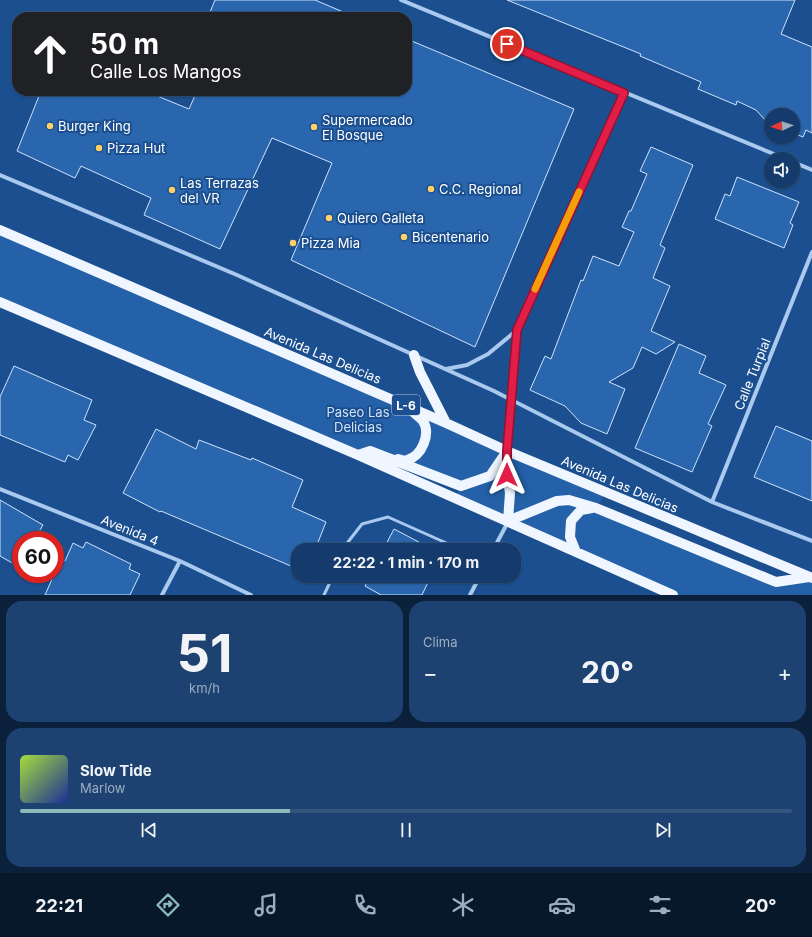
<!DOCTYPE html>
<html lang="es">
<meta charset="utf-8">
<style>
:root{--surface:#143b6b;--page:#1d4271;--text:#f1f3f6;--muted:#9dadc1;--line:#33557e;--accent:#8bbbb9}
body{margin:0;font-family:Inter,sans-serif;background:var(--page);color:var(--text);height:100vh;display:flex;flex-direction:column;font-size:15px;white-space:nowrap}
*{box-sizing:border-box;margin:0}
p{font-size:13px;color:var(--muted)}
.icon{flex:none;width:22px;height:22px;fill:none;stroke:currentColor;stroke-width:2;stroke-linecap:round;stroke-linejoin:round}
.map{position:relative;height:595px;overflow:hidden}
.drawer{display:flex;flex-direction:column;gap:6px;padding:6px;background:#0b203b;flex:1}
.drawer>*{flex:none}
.banner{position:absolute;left:12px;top:12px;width:400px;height:84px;border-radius:16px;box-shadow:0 1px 3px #0004,0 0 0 1px var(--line);background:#202124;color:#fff;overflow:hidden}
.needle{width:26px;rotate:266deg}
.fabs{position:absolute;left:764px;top:108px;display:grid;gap:8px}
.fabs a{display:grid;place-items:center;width:36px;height:36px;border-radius:50%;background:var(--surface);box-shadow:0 1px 3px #0004,0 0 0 1px var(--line);font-size:20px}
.speed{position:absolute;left:12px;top:531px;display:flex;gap:8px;font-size:20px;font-weight:700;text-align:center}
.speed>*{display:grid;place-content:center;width:52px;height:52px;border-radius:50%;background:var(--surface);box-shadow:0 1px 3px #0004,0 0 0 1px var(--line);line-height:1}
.speed .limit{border:6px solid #d22;background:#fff;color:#111}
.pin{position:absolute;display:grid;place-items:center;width:34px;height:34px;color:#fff;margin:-17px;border:2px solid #fff;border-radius:50%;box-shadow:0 1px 4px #0007}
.me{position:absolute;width:44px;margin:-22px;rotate:0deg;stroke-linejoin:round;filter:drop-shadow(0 0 3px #0008)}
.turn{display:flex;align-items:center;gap:14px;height:84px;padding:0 12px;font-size:18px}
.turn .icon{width:52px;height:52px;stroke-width:2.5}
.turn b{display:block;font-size:28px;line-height:34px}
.big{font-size:30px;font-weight:700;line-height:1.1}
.drawer .card{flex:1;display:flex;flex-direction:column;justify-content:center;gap:6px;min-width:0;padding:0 14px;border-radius:16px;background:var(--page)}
.drawer .dial{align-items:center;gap:0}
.dial b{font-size:52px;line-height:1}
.song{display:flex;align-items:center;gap:12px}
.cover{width:48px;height:48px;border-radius:6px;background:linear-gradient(135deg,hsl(80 70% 55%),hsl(230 70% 35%))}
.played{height:4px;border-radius:2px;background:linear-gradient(90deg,var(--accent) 35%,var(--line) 35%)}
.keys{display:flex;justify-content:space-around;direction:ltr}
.heat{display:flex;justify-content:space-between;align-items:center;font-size:22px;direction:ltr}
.drawer .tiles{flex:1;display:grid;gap:6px;grid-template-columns:1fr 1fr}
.card:last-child{grid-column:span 2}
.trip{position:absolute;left:291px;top:543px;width:230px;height:40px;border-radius:16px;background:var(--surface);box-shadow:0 1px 3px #0004,0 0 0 1px var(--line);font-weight:700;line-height:40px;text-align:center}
.dock{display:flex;height:64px;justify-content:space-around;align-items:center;background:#08182b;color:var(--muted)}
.dock .icon{width:28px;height:28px}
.dock .on{color:var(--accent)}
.dock b{font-size:18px;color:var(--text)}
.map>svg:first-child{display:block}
.green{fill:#2461a8}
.building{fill:#2a66ad;stroke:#cfe3fa}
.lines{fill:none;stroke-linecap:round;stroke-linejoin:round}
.service{stroke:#a9c9ee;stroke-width:3}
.minor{stroke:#a9c9ee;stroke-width:4}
.primary{stroke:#f0f6ff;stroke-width:10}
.route-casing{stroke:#92132f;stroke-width:10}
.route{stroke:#e11d48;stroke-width:7}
.slow{stroke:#f59e0b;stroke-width:7}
.poi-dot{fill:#ffd166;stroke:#1b4f8f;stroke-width:1.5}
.labels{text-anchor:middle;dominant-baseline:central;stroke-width:4;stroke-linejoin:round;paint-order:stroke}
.shield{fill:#1b4f8f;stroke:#bbcadd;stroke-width:1}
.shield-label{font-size:12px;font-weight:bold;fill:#fff}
.poi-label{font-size:13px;fill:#fff;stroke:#1b4f8f;text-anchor:start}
.street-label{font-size:13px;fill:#fff;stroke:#1b4f8f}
.park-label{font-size:13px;fill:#cfe3fa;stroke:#1b4f8f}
</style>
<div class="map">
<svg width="812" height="595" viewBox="0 0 812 595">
<rect width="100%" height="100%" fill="#1b4f8f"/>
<path class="green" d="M0 232 606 492 597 507 776 582 812 578V595H673L455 498 461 486 370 451 358 455 0 300Z"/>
<path class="building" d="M215 0H315L355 17H208Z
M507 0H795L781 34 812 47V133L806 130 803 137 793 133V115H771V123L766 121 756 110 737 101 736 105 698 89 701 82 640 56 641 54Z
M407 39 574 109 475 347 291 260 332 163 272 138 220 249 144 215 151 198 81 166 75 178 17 151 41 91H145L189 109 197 91H407Z
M651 147 693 165 660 245 665 248 653 278 670 286 651 331 675 342 656 354 642 347 633 368 609 382 625 389 607 434 581 423 565 406 530 390 545 356 551 359 581 280 583 281 593 256 619 266 634 232 622 227 629 211H631L647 174 640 171Z
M737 177 799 202 790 223 793 225 784 248 715 219 725 194 730 196Z
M679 344 706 356 699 373 726 385 708 424 712 426 692 472 635 448Z
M14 366 92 400 84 420 96 425 78 460 68 455 65 462 0 435V397Z
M776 426 812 441V501L754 477Z
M156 429 196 449 199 440 251 460 252 458 303 480 292 507 326 522 315 550H298V569L161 511 160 512 123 493Z
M0 500 43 525 34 540H21V568L0 556Z
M394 529 434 550H383Z
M86 542 131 564 129 569 140 574 130 595H45L61 559 65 561 73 543 83 548Z
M370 576H431L422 595H381L365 586Z"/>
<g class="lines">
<path class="service" d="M344 550 348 542 362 524 388 517 462 550
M324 595 333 576"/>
<path class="minor" d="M401 0 786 159
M793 162 812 170
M0 175 237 275 414 355 494 391 712 502 812 541
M446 369 467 365 488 354 517 330
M507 451 517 330 624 93
M0 489 180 561 251 595
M712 502 812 252
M493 550 508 522
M162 595 180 561
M470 595 480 576"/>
<path class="primary" d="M0 230 446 423 507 451 812 578
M0 302 358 455 673 595
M414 355 420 372 446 423
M507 451V475L510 493 508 521 557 501 569 500 596 508 776 582 809 577
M358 455 370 451 461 486 490 476 507 451
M398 459C401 460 405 461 407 460 422 456 431 434 423 421 420 417 415 414 411 410
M576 552 570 537 571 521 581 510 592 508"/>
</g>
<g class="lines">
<defs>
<path id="route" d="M507 475V451L517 330 624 93 507 44"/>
</defs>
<use href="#route" class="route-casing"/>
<use href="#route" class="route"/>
<path class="slow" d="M535 289 579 192"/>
</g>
<g class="poi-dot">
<circle cx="50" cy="126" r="4"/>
<circle cx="314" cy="127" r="4"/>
<circle cx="99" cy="148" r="4"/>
<circle cx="431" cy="189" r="4"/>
<circle cx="172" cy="190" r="4"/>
<circle cx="329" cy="218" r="4"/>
<circle cx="404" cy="237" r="4"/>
<circle cx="293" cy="243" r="4"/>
</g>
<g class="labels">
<rect class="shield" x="392" y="395" width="28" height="20" rx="3"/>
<g class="shield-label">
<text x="406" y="405">L-6</text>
</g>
<g class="poi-label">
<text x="322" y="120">Supermercado<tspan x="322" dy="15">El Bosque</tspan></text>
<text x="58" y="126">Burger King</text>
<text x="107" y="148">Pizza Hut</text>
<text x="180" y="183">Las Terrazas<tspan x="180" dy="15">del VR</tspan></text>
<text x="439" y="189">C.C. Regional</text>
<text x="337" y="218">Quiero Galleta</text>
<text x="412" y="237">Bicentenario</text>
<text x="301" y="243">Pizza Mia</text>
</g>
<g class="street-label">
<text transform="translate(323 355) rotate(23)">Avenida Las Delicias</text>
<text transform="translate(752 374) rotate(-68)">Calle Turpial</text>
<text transform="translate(620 484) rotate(23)">Avenida Las Delicias</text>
<text transform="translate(130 530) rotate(22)">Avenida 4</text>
</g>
<g class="park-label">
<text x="358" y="412">Paseo Las<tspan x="358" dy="15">Delicias</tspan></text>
</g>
</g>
</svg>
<div class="fabs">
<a><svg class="needle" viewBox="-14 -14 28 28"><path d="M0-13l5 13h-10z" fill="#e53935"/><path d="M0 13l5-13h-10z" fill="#9dadc1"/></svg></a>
<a><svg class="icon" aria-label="sound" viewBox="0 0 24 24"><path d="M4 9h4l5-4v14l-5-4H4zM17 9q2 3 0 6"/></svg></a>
</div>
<div class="speed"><div class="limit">60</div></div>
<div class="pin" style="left:507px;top:44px;background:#d93025"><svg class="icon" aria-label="arrive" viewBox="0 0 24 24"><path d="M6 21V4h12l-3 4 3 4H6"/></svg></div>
<svg class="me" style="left:507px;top:475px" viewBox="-20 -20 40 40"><path d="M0-17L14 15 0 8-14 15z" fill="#e11d48" stroke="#fff" stroke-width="4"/></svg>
<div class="trip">22:22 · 1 min · 170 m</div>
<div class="banner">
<div class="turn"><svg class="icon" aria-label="ahead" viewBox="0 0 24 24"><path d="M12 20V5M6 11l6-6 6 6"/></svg><div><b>50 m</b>Calle Los Mangos</div></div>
</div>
</div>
<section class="drawer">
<div class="tiles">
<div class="card dial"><b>51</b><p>km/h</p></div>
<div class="card"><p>Clima</p>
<div class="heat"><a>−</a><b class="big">20°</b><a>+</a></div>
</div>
<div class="card">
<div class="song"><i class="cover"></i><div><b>Slow Tide</b><p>Marlow</p></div></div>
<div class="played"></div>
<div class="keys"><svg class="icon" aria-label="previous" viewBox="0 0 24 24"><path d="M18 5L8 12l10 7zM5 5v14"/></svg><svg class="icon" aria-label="pause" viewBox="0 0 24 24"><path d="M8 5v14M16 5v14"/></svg><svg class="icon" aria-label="next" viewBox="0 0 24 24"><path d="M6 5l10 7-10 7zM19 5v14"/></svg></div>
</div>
</div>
</section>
<nav class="dock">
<b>22:21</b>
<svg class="icon on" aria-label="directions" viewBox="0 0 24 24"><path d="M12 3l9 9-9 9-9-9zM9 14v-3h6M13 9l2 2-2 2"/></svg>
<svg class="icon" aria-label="music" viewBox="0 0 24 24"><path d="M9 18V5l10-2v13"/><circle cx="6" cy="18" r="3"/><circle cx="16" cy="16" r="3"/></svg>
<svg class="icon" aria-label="phone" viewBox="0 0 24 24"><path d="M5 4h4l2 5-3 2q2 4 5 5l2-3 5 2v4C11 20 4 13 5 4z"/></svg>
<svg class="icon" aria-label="climate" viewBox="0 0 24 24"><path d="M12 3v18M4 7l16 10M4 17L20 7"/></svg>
<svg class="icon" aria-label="car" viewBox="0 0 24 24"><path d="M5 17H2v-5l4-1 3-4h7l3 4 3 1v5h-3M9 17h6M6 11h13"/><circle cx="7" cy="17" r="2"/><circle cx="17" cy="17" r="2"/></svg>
<svg class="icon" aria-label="filters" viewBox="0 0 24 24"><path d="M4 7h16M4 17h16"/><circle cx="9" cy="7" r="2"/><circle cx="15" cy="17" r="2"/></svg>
<b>20°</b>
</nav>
